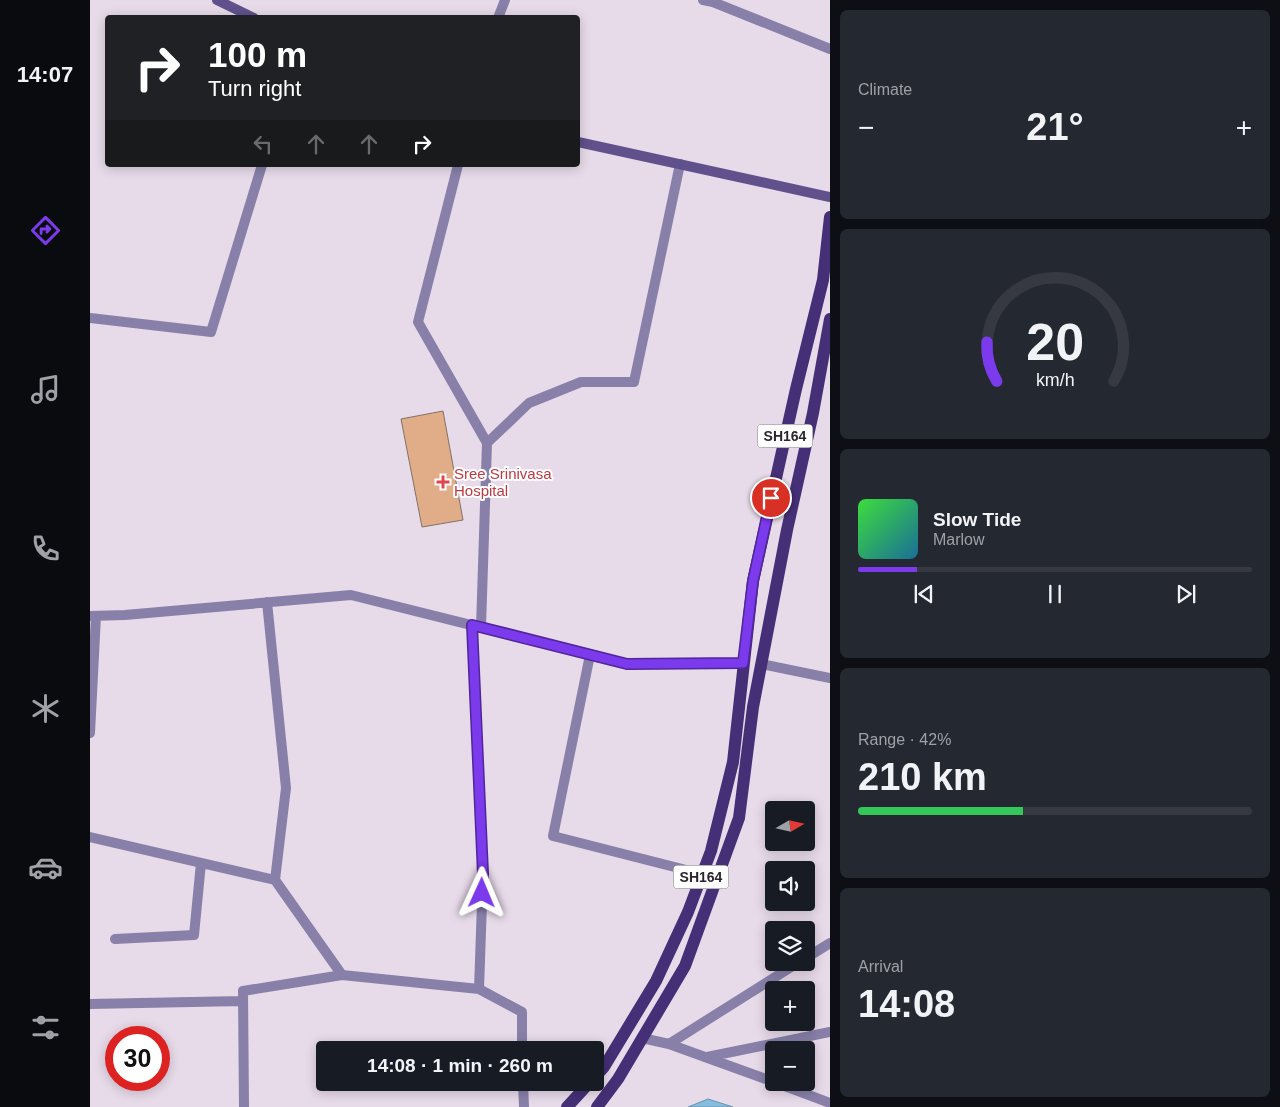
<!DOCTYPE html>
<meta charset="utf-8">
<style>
:root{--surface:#171b24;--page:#242831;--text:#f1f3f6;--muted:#9ea1a6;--line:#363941;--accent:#7c3aed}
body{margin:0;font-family:Helvetica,sans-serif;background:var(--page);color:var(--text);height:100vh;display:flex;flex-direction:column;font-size:19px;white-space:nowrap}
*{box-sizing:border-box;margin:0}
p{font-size:16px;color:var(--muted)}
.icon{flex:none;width:28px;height:28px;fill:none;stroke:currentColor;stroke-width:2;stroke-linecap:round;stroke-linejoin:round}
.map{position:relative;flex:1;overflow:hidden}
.details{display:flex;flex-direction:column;gap:10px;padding:10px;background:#0d0f14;width:450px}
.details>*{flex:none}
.hud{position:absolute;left:15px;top:15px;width:475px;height:152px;border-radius:5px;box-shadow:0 2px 12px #0003;background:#202124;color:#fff;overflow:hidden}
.needle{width:32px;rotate:81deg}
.controls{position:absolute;left:675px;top:801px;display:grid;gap:10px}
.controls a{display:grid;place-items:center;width:50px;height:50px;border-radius:5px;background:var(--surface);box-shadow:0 2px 12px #0003;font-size:25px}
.speed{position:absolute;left:15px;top:1026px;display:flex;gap:10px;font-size:25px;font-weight:700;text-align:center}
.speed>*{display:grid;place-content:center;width:65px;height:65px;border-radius:50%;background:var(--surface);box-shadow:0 2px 12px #0003;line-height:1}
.speed .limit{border:8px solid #d22;background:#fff;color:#111}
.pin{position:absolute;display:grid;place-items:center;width:42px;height:42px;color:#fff;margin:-21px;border:2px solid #fff;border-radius:50%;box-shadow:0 1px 5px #0007}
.me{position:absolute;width:55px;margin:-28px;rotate:1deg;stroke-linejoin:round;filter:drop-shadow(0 0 4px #0008)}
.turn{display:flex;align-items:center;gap:18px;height:105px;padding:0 20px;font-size:22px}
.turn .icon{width:65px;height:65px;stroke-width:2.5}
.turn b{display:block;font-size:35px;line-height:42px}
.lanes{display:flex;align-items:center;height:48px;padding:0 20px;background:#0003;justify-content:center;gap:25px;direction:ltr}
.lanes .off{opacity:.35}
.big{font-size:38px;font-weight:600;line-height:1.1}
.details .widget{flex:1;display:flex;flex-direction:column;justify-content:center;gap:8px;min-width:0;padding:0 18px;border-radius:8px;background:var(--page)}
.details .dial{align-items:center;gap:0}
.dial svg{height:130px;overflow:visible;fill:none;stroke:var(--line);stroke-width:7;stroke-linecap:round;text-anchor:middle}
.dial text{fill:var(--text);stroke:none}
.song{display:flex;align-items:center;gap:15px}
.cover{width:60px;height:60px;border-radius:8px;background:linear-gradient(135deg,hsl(120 70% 55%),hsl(200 70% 35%))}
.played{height:5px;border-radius:2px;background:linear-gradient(90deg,var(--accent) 15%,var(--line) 15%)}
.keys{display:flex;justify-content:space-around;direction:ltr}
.heat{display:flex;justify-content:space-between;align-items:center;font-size:28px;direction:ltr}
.charge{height:8px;border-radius:4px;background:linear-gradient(90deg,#34c759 42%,var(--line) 0)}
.trip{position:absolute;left:226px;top:1041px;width:288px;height:50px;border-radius:5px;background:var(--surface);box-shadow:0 2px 12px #0003;font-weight:600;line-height:50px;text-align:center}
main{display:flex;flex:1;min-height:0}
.menu{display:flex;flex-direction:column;width:90px;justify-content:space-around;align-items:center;background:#090b0e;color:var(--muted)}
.menu .icon{width:35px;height:35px}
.menu .active{color:var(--accent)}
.menu b{font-size:22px;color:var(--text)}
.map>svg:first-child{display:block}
.water{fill:#83bee0;stroke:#6990aa}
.building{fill:#e0ad88;stroke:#817267}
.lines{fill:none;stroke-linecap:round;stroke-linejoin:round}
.minor{stroke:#8880a9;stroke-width:10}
.secondary{stroke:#60518c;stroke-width:10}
.primary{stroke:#452f76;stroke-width:12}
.route-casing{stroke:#51269a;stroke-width:12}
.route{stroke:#7c3aed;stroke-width:9}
.health-dot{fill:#e0444e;stroke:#fff;stroke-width:2}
.labels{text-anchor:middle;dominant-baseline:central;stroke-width:4;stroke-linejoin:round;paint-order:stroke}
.shield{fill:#fff;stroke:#6b676b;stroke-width:1}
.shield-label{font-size:14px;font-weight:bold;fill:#2b262c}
.health-label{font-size:15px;fill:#be3a42;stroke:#fff;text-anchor:start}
</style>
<main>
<nav class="menu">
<b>14:07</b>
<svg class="icon active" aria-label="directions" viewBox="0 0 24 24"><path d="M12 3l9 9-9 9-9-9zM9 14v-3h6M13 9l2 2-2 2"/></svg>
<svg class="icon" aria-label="music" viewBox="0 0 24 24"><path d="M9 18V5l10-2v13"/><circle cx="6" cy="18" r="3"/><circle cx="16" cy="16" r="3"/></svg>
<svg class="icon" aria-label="phone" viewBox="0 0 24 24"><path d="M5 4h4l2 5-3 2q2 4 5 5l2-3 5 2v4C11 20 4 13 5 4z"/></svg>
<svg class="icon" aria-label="climate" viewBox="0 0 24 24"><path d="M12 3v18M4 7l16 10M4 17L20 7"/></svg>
<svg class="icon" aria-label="car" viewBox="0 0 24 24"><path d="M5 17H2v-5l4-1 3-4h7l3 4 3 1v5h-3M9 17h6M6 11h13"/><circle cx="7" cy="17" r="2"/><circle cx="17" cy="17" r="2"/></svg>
<svg class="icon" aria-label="filters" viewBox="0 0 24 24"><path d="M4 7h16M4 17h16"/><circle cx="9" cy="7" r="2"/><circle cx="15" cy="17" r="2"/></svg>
</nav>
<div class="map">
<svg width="740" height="1107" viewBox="0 0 740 1107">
<rect width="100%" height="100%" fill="#e7dae9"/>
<path class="water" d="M618 1099 643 1107H598Z"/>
<path class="building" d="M353 411 373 520 332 527 311 419Z"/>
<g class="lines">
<path class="minor" d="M613 0 623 2 740 49
M408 18 415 0
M368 165 328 322 397 443 391 627
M0 318 121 332 172 165
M397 443 439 403 491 382H544L590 164
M177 602 196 788 185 880
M0 616 35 615 261 595 537 664 653 663
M382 625 393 874 389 989
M500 655 463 836 612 874
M671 664 740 678
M0 733 6 616
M0 837 185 880 252 975 389 989 432 1012V1050
M25 939 104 935 111 863
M716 958 740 943
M0 1004 153 1001
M552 1038 579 1044 684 1082
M579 1044 709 962
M617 1057 740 1032
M433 1082 434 1107
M684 1082 740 1103
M154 1107 153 991 252 975"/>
<path class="secondary" d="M127 0 164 18
M488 142 740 197"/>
<path class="primary" d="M505 1077 514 1067 566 981 598 912 621 851 643 762 663 581 706 389 733 280 740 217
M477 1107 500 1082
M507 1107 528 1079 595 966 649 818 663 707 697 530 723 413 740 319"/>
</g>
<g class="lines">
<defs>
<path id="route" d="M392 893 393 874 382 625 537 664 653 663 663 581 681 498"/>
</defs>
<use href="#route" class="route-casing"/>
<use href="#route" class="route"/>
</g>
<path class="health-dot" d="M350.5 474.5h5v5h5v5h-5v5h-5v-5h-5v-5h5z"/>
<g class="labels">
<g class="shield">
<rect x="667.5" y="424.5" width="55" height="23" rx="4"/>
<rect x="583.5" y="865.5" width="55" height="23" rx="4"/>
</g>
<g class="shield-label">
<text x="695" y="436">SH164</text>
<text x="611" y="877">SH164</text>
</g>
<g class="health-label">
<text x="364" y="473">Sree Srinivasa<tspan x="364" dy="17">Hospital</tspan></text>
</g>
</g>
</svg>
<div class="controls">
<a><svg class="needle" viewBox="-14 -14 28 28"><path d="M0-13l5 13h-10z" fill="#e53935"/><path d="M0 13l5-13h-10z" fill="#9ea1a6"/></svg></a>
<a><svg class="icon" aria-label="sound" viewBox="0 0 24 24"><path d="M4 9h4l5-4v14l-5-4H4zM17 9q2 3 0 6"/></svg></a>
<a><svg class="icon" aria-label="layers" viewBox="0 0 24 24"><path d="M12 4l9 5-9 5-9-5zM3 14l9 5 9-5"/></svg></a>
<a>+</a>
<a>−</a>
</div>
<div class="speed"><div class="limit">30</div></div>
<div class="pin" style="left:681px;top:498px;background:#d93025"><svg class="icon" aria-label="arrive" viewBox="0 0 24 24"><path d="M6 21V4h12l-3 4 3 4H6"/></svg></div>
<svg class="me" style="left:392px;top:893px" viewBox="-20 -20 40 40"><path d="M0-17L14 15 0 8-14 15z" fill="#7c3aed" stroke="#fff" stroke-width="4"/></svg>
<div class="trip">14:08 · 1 min · 260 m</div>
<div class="hud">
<div class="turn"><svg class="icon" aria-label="right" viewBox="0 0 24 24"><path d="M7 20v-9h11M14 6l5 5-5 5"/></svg><div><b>100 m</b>Turn right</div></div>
<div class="lanes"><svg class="icon off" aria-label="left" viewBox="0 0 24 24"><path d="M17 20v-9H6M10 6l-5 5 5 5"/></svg><svg class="icon off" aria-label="ahead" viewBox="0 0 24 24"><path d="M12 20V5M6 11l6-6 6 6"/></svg><svg class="icon off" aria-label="ahead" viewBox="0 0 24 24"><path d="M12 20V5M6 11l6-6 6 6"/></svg><svg class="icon" aria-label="right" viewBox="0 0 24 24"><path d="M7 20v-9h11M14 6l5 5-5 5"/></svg></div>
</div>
</div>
<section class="details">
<div class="widget"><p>Climate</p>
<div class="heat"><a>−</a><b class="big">21°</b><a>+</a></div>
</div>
<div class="widget dial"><svg viewBox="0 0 100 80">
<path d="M14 69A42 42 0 1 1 86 69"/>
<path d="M14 69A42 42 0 0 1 8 45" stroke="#7c3aed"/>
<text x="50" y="56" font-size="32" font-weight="700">20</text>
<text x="50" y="72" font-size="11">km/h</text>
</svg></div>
<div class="widget">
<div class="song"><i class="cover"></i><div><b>Slow Tide</b><p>Marlow</p></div></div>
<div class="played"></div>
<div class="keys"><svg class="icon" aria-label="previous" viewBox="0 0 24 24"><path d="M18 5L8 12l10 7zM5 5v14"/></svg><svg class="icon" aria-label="pause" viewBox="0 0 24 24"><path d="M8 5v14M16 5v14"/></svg><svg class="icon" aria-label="next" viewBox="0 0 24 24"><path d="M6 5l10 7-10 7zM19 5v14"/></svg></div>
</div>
<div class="widget"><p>Range · 42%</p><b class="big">210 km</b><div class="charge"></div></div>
<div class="widget"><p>Arrival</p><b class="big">14:08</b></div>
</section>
</main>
